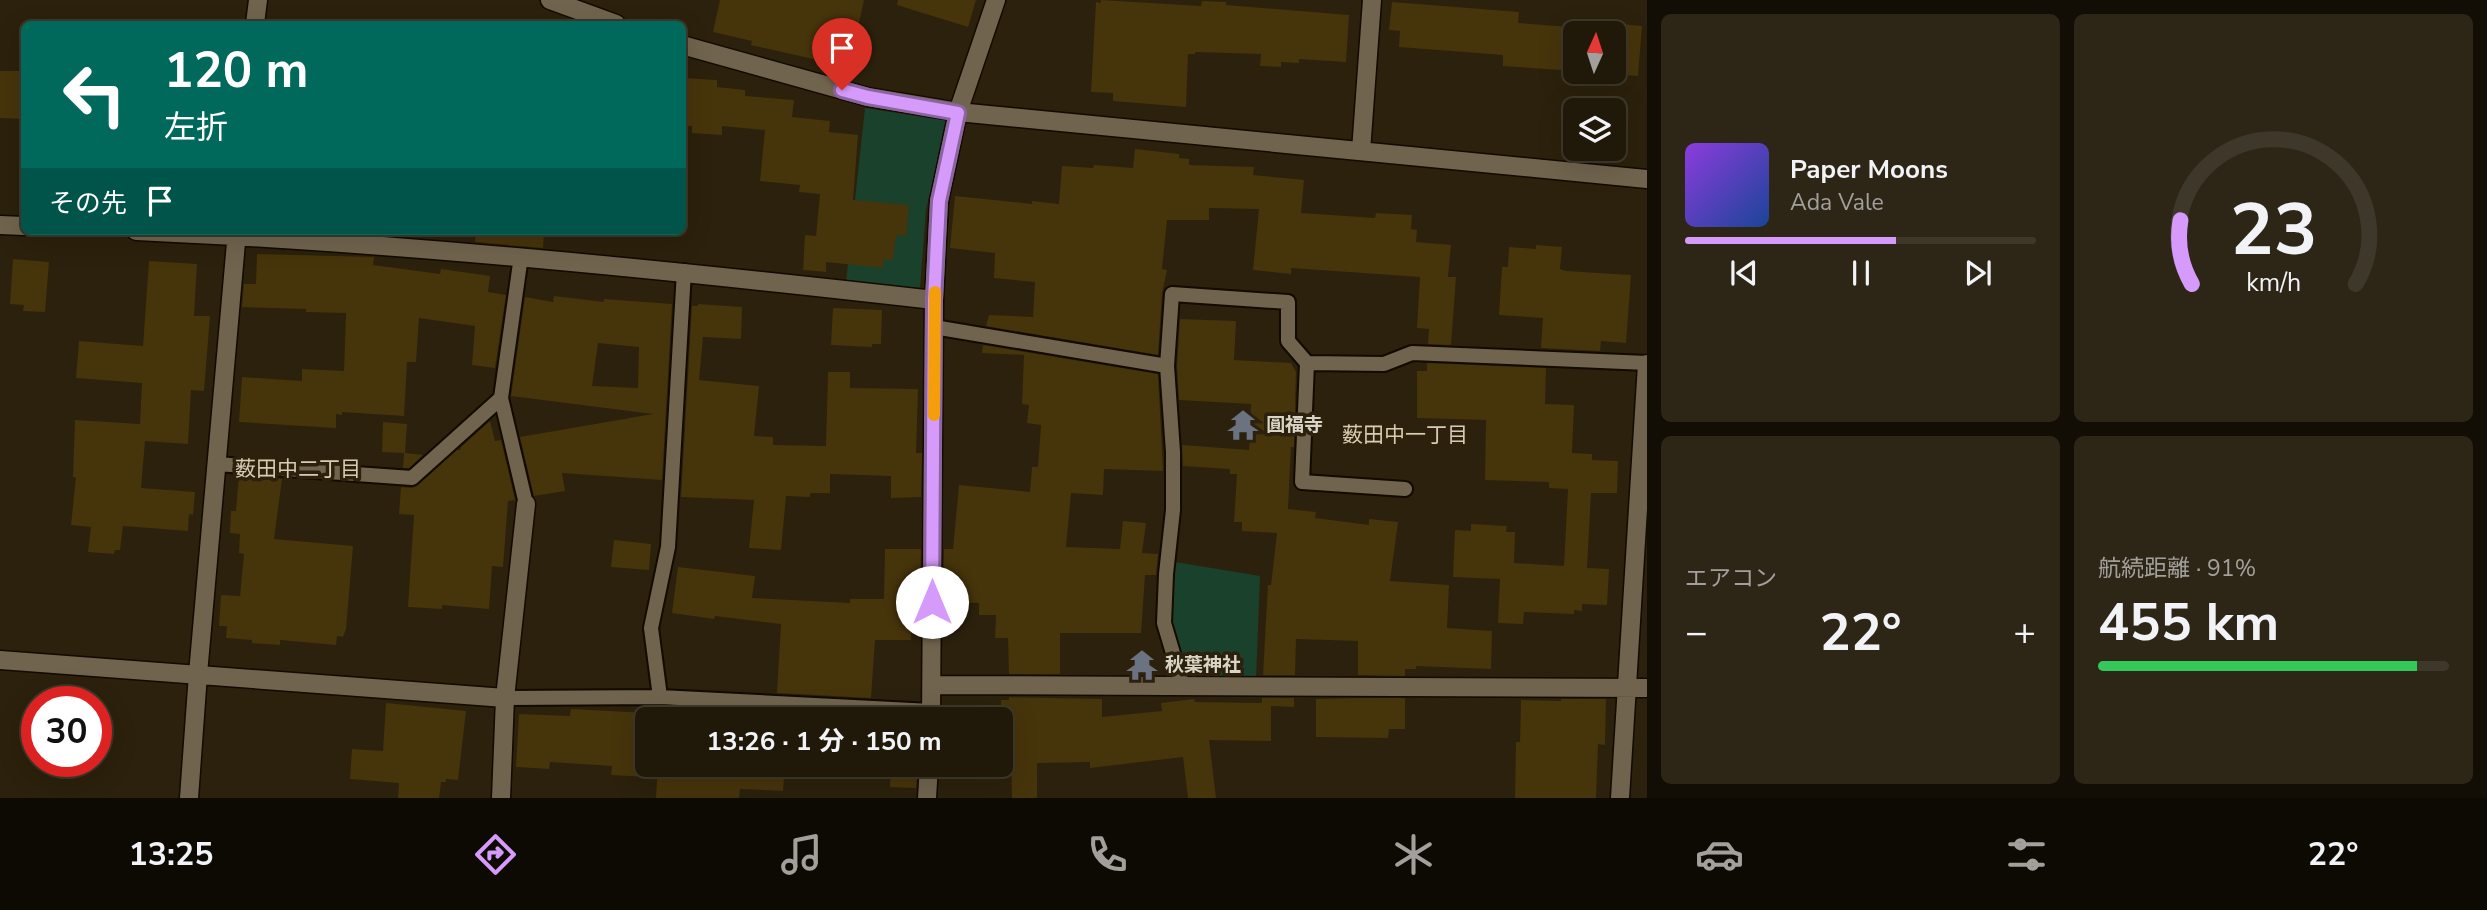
<!DOCTYPE html>
<html lang="ja">
<meta charset="utf-8">
<style>
:root{--surface:#201909;--page:#2d2617;--text:#f1f3f6;--muted:#a2a09c;--line:#3d382a;--accent:#d69bfa}
body{margin:0;font-family:"Nunito Sans","Noto Sans JP",sans-serif;background:var(--page);color:var(--text);height:100vh;display:flex;flex-direction:column;font-size:26px;white-space:nowrap}
*{box-sizing:border-box;margin:0}
p{font-size:23px;color:var(--muted)}
.icon{flex:none;width:38px;height:38px;fill:none;stroke:currentColor;stroke-width:2;stroke-linecap:round;stroke-linejoin:round}
.map{position:relative;flex:1;overflow:hidden}
.sheet{display:flex;flex-direction:column;gap:14px;padding:14px;background:#120e05;width:840px}
.sheet>*{flex:none}
.hud{position:absolute;left:21px;top:21px;width:665px;height:214px;border-radius:10px;box-shadow:0 7px 28px #0002,0 0 0 2px var(--line);background:#00695c;color:#fff;overflow:hidden}
.needle{width:46px;rotate:3deg}
.controls{position:absolute;left:1563px;top:21px;display:grid;gap:14px}
.controls a{display:grid;place-items:center;width:63px;height:63px;border-radius:10px;background:var(--surface);box-shadow:0 7px 28px #0002,0 0 0 2px var(--line);font-size:35px}
.speed{position:absolute;left:21px;top:686px;display:flex;gap:14px;font-size:35px;font-weight:700;text-align:center}
.speed>*{display:grid;place-content:center;width:91px;height:91px;border-radius:50%;background:var(--surface);box-shadow:0 7px 28px #0002,0 0 0 2px var(--line);line-height:1}
.speed .limit{border:10px solid #d22;background:#fff;color:#111}
.pin{position:absolute;display:grid;place-items:center;width:60px;height:60px;color:#fff;margin:-72px -30px;border-radius:50% 50% 50% 0;rotate:-45deg;box-shadow:0 0 7px #0007}
.pin .icon{rotate:45deg}
.me{position:absolute;width:77px;margin:-38px;rotate:0deg;stroke-linejoin:round;filter:drop-shadow(0 0 5px #0008)}
.turn{display:flex;align-items:center;gap:24px;height:147px;padding:0 28px;font-size:32px}
.turn .icon{width:91px;height:91px;stroke-width:2.5}
.turn b{display:block;font-size:49px;line-height:60px}
.then{display:flex;align-items:center;height:66px;padding:0 28px;background:#0003;gap:14px;font-size:26px}
.big{font-size:52px;font-weight:700;line-height:1.1}
.sheet .tile{flex:1;display:flex;flex-direction:column;justify-content:center;gap:10px;min-width:0;padding:0 24px;border-radius:10px;background:var(--page)}
.sheet .dial{align-items:center;gap:0}
.dial svg{height:182px;overflow:visible;fill:none;stroke:var(--line);stroke-width:7;stroke-linecap:round;text-anchor:middle}
.dial text{fill:var(--text);stroke:none}
.song{display:flex;align-items:center;gap:21px}
.cover{width:84px;height:84px;border-radius:10px;background:linear-gradient(135deg,hsl(270 70% 55%),hsl(220 70% 35%))}
.played{height:7px;border-radius:4px;background:linear-gradient(90deg,var(--accent) 60%,var(--line) 60%)}
.keys{display:flex;justify-content:space-around;direction:ltr}
.heat{display:flex;justify-content:space-between;align-items:center;font-size:38px;direction:ltr}
.charge{height:10px;border-radius:5px;background:linear-gradient(90deg,#34c759 91%,var(--line) 0)}
.sheet .tiles{flex:1;display:grid;gap:14px;grid-template-columns:repeat(2,1fr)}
.trip{position:absolute;left:635px;top:707px;width:378px;height:70px;border-radius:10px;background:var(--surface);box-shadow:0 7px 28px #0002,0 0 0 2px var(--line);font-weight:700;line-height:70px;text-align:center}
.tabs{display:flex;height:112px;justify-content:space-around;align-items:center;background:#0d0a04;color:var(--muted)}
.tabs .icon{width:49px;height:49px}
.tabs .selected{color:var(--accent)}
.tabs b{font-size:32px;color:var(--text)}
main{display:flex;flex:1;min-height:0}
.map>svg:first-child{display:block}
.green{fill:#1a412c}
.building{fill:#46340b;fill-rule:evenodd}
.lines{fill:none;stroke-linecap:round;stroke-linejoin:round}
.lane-casing{stroke:#130a00;stroke-width:18}
.street-casing{stroke:#130a00;stroke-width:21}
.lane{stroke:#70644e;stroke-width:14}
.street{stroke:#70644e;stroke-width:18}
.route-casing{stroke:#8b65a2;stroke-width:18}
.route{stroke:#d69bfa;stroke-width:12}
.slow{stroke:#f59e0b;stroke-width:12}
.labels{text-anchor:middle;dominant-baseline:central;stroke-width:7;stroke-linejoin:round;paint-order:stroke}
.poi-label{font-size:19px;font-weight:bold;fill:#dad4c7;stroke:#2b210c;text-anchor:start}
.neighbourhood-label{font-size:21px;fill:#d8cbb2;stroke:#2b210c}
</style>
<main>
<div class="map">
<svg width="1647" height="798" viewBox="0 0 1647 798">
<rect width="100%" height="100%" fill="#2b210c"/>
<path class="green" d="M865 108 949 121 926 209 920 288 846 282Z
M1175 562 1260 576 1256 680 1189 681 1172 622Z"/>
<path class="building" d="M720 0H864L849 67 751 45 752 41 713 32Z
M898 0H976L968 27 897 5Z
M1101 0 1201 6 1202 1 1226 2V5L1349 15 1346 62 1299 59V63L1281 62V67L1260 66 1261 54 1195 52V54H1188L1186 107 1113 101V93L1091 92 1096 2 1101 3Z
M1392 2 1519 12 1518 23 1609 30 1610 23 1642 26 1638 76 1584 72H1614V33H1575V71L1503 66V55L1399 47 1400 31 1389 30Z
M0 71H24V119L0 118Z
M683 78 717 80V87L745 90V96L794 100 792 117 830 121 829 132 858 135 853 200 909 205 906 236 896 235 893 260 884 259 883 268 826 262V272L803 270 805 235 816 236 820 194 799 192 800 185 760 181 765 130 722 126V135L692 133V126H682Z
M1135 149 1179 154V158L1189 159V165L1254 167 1253 175 1304 180 1301 213 1375 218 1376 213 1412 215 1411 229 1417 230 1416 242 1451 245 1448 277H1456L1451 345 1428 344 1429 329 1417 328 1420 277 1291 268V274L1253 270 1259 209 1209 208V220H1167L1162 269 1167 270 1162 293 1158 355 986 326 989 315 1033 317 1035 282 994 278 995 253 950 248 955 196 1032 204V201L1059 204 1062 166 1093 168 1094 165 1133 168Z
M476 231H544L543 248 475 242Z
M1536 245 1562 247 1560 269 1566 271 1631 275 1626 343 1601 341 1600 351 1541 348 1543 318 1499 315 1502 267H1508L1509 247 1536 249Z
M257 254 374 257 373 265 440 274 441 269 490 276 488 292 506 295 495 368 472 365 475 326 419 318 416 362H407L404 416 342 412V415L336 414V428L239 422 242 377 302 381V369L344 371 346 313 306 312V309L242 307 244 284H256Z
M13 259 49 262 45 312 23 311 24 305 10 304Z
M149 261 197 264 194 316H210L204 391 191 390 188 444 145 441 141 488 195 492 193 515 189 514 188 531 123 526 120 550H115L114 554 88 552 91 527 71 525 76 477H73L75 420 140 424 142 383 76 378 79 341 143 346Z
M554 296 604 302V299L672 304 662 480 562 473 565 491 534 496 520 437 653 414 511 396 525 297 553 302ZM598 343 639 347 638 388 592 386Z
M698 304 742 307 741 339 703 337 699 380 759 386 754 436 773 437V445L826 446 828 372H850V388L918 389 916 453H922L921 497 891 498V476L830 474V493H810V497L786 496 781 550 749 548 754 500 681 497 692 306H698Z
M833 308 882 310 881 344H872V347L831 345Z
M1180 319 1236 321 1234 360 1291 363 1296 372 1294 447H1291L1288 509 1316 512 1315 518 1369 525V519L1398 522 1390 581 1449 585 1447 628 1492 631 1491 669 1416 666V669H1405V676L1358 675V641L1296 639 1295 675H1263L1268 585H1271L1277 533 1242 531V522H1234L1237 474H1230V469L1183 466 1182 445 1249 450 1251 404 1179 400 1177 366Z
M983 345 1158 374 1163 471 1104 469 1103 495 1071 493 1066 547 1120 549 1123 521 1146 523 1142 553 1158 554 1156 575H1145L1141 633H1060V674H1009L1008 638H995L996 615H979V603L943 602 944 549H953L959 485 1030 492 1032 467H1038L1041 425 1027 423 1029 405 1022 404 1024 355 982 353Z
M1427 363 1546 368 1545 404 1574 405 1572 453 1592 454V460L1618 461 1617 493H1591L1587 568 1609 569 1607 605 1582 604V611L1574 610V614L1524 612 1523 624 1498 623 1500 579 1453 577 1455 530 1471 531V524L1507 526 1506 532H1515L1514 563 1564 566 1568 489 1549 488V482L1485 480 1486 420 1417 418V371H1427Z
M490 421 495 441 501 440 515 500 508 501 503 567 492 566 489 609 442 605V609L408 607 414 515 399 514 401 487 412 488 418 485 457 450H460L461 447Z
M383 422 407 424 405 453 423 455 409 468H403L404 453 382 452Z
M239 475 282 479 274 539 353 546 346 629 343 637 337 636 336 645 280 640V645L252 643V640L226 638 227 626H219L221 595 240 596 244 554 239 553 240 534 230 533 231 511H236Z
M614 540 651 544 649 570 611 567Z
M885 549H921L920 602H911V640H875L871 698 777 693 781 624 715 616 714 619 672 613 678 567 755 576 752 598 850 603V599H884Z
M1009 697 1102 699V717L1162 711 1161 703 1194 699 1195 702 1262 703V698H1294V707L1271 706V741L1209 740 1216 798H1188L1183 757 1090 768V762L1037 763V798H1012L1011 748 1001 749V700H1009Z
M1358 698H1405V729H1389L1388 738 1316 737V699Z
M1561 699H1606L1605 745 1598 744 1596 798H1515L1516 742H1520L1521 700 1561 701Z
M386 703 466 711 458 780 446 779V782H441L439 798H398L399 783 350 779 352 749 383 751Z
M571 709 648 713V777L611 775 612 766 550 762 549 769 516 767 519 714 570 716Z
M776 713 848 716V719H776Z
M658 765H785L783 791 740 789 739 798H656Z
M891 765H918L916 788 890 787Z"/>
<g class="lines">
<defs>
<path id="lane" d="M934 327 1167 366 1173 452V510L1166 574 1164 623 1183 687
M1307 363 1384 364 1412 353 1647 363
M1167 366 1172 294 1288 302V341L1307 363 1302 482 1405 489
M501 398 526 504
M216 464 412 478 501 398 521 256
M660 697 651 628 668 547 684 271
M505 698 660 697 931 711"/>
<path id="street" d="M550 0 616 24
M255 24 258 0
M682 45 868 97 958 112 1647 179
M1361 151 1372 0
M0 225 24 226
M136 231C403 243 669 270 934 300
M0 660 505 698
M932 685 1647 688
M931 719 934 300 939 201 958 112 996 0
M189 798 198 674 237 231
M501 798 505 698 526 504
M927 798 929 765
M1620 798 1647 364"/>
</defs>
<use href="#lane" class="lane-casing"/>
<use href="#street" class="street-casing"/>
<use href="#lane" class="lane"/>
<use href="#street" class="street"/>
</g>
<g class="lines">
<defs>
<path id="route" d="M842 90 868 97 958 113 939 201 934 300 932 602"/>
</defs>
<use href="#route" class="route-casing"/>
<use href="#route" class="route"/>
<path class="slow" d="M934 415 935 292"/>
</g>
<defs>
<symbol id="temple-bare" viewBox="-9 -9 18 18"><path d="M0-6L5-2H3V0L6.5 2.5H4V6H1.5V3h-3V6H-4V2.5H-6.5L-3 0V-2H-5Z" fill="#6b7280" stroke="#2b210c" stroke-width="2.5" paint-order="stroke"/></symbol>
</defs>
<g fill-rule="evenodd">
<use href="#temple-bare" x="1221" y="403" width="44" height="44"/>
<use href="#temple-bare" x="1120" y="643" width="44" height="44"/>
</g>
<g class="labels">
<g class="poi-label">
<text x="1266" y="425">圓福寺</text>
<text x="1165" y="665">秋葉神社</text>
</g>
<g class="neighbourhood-label">
<text x="1405" y="435">薮田中一丁目</text>
<text x="298" y="469">薮田中二丁目</text>
</g>
</g>
</svg>
<div class="controls">
<a><svg class="needle" viewBox="-14 -14 28 28"><path d="M0-13l5 13h-10z" fill="#e53935"/><path d="M0 13l5-13h-10z" fill="#a2a09c"/></svg></a>
<a><svg class="icon" aria-label="layers" viewBox="0 0 24 24"><path d="M12 4l9 5-9 5-9-5zM3 14l9 5 9-5"/></svg></a>
</div>
<div class="speed"><div class="limit">30</div></div>
<div class="pin" style="left:842px;top:90px;background:#d93025"><svg class="icon" aria-label="arrive" viewBox="0 0 24 24"><path d="M6 21V4h12l-3 4 3 4H6"/></svg></div>
<svg class="me" style="left:932px;top:602px" viewBox="-20 -20 40 40"><circle r="19" fill="#fff"/><path d="M0-13L10 11 0 6-10 11z" fill="#d69bfa"/></svg>
<div class="trip">13:26 · 1 分 · 150 m</div>
<div class="hud">
<div class="turn"><svg class="icon" aria-label="left" viewBox="0 0 24 24"><path d="M17 20v-9H6M10 6l-5 5 5 5"/></svg><div><b>120 m</b>左折</div></div>
<div class="then">その先<svg class="icon" aria-label="arrive" viewBox="0 0 24 24"><path d="M6 21V4h12l-3 4 3 4H6"/></svg></div>
</div>
</div>
<section class="sheet">
<div class="tiles">
<div class="tile">
<div class="song"><i class="cover"></i><div><b>Paper Moons</b><p>Ada Vale</p></div></div>
<div class="played"></div>
<div class="keys"><svg class="icon" aria-label="previous" viewBox="0 0 24 24"><path d="M18 5L8 12l10 7zM5 5v14"/></svg><svg class="icon" aria-label="pause" viewBox="0 0 24 24"><path d="M8 5v14M16 5v14"/></svg><svg class="icon" aria-label="next" viewBox="0 0 24 24"><path d="M6 5l10 7-10 7zM19 5v14"/></svg></div>
</div>
<div class="tile dial"><svg viewBox="0 0 100 80">
<path d="M14 69A42 42 0 1 1 86 69"/>
<path d="M14 69A42 42 0 0 1 9 41" stroke="#d69bfa"/>
<text x="50" y="56" font-size="32" font-weight="700">23</text>
<text x="50" y="72" font-size="11">km/h</text>
</svg></div>
<div class="tile"><p>エアコン</p>
<div class="heat"><a>−</a><b class="big">22°</b><a>+</a></div>
</div>
<div class="tile"><p>航続距離 · 91%</p><b class="big">455 km</b><div class="charge"></div></div>
</div>
</section>
</main>
<nav class="tabs">
<b>13:25</b>
<svg class="icon selected" aria-label="directions" viewBox="0 0 24 24"><path d="M12 3l9 9-9 9-9-9zM9 14v-3h6M13 9l2 2-2 2"/></svg>
<svg class="icon" aria-label="music" viewBox="0 0 24 24"><path d="M9 18V5l10-2v13"/><circle cx="6" cy="18" r="3"/><circle cx="16" cy="16" r="3"/></svg>
<svg class="icon" aria-label="phone" viewBox="0 0 24 24"><path d="M5 4h4l2 5-3 2q2 4 5 5l2-3 5 2v4C11 20 4 13 5 4z"/></svg>
<svg class="icon" aria-label="climate" viewBox="0 0 24 24"><path d="M12 3v18M4 7l16 10M4 17L20 7"/></svg>
<svg class="icon" aria-label="car" viewBox="0 0 24 24"><path d="M5 17H2v-5l4-1 3-4h7l3 4 3 1v5h-3M9 17h6M6 11h13"/><circle cx="7" cy="17" r="2"/><circle cx="17" cy="17" r="2"/></svg>
<svg class="icon" aria-label="filters" viewBox="0 0 24 24"><path d="M4 7h16M4 17h16"/><circle cx="9" cy="7" r="2"/><circle cx="15" cy="17" r="2"/></svg>
<b>22°</b>
</nav>
